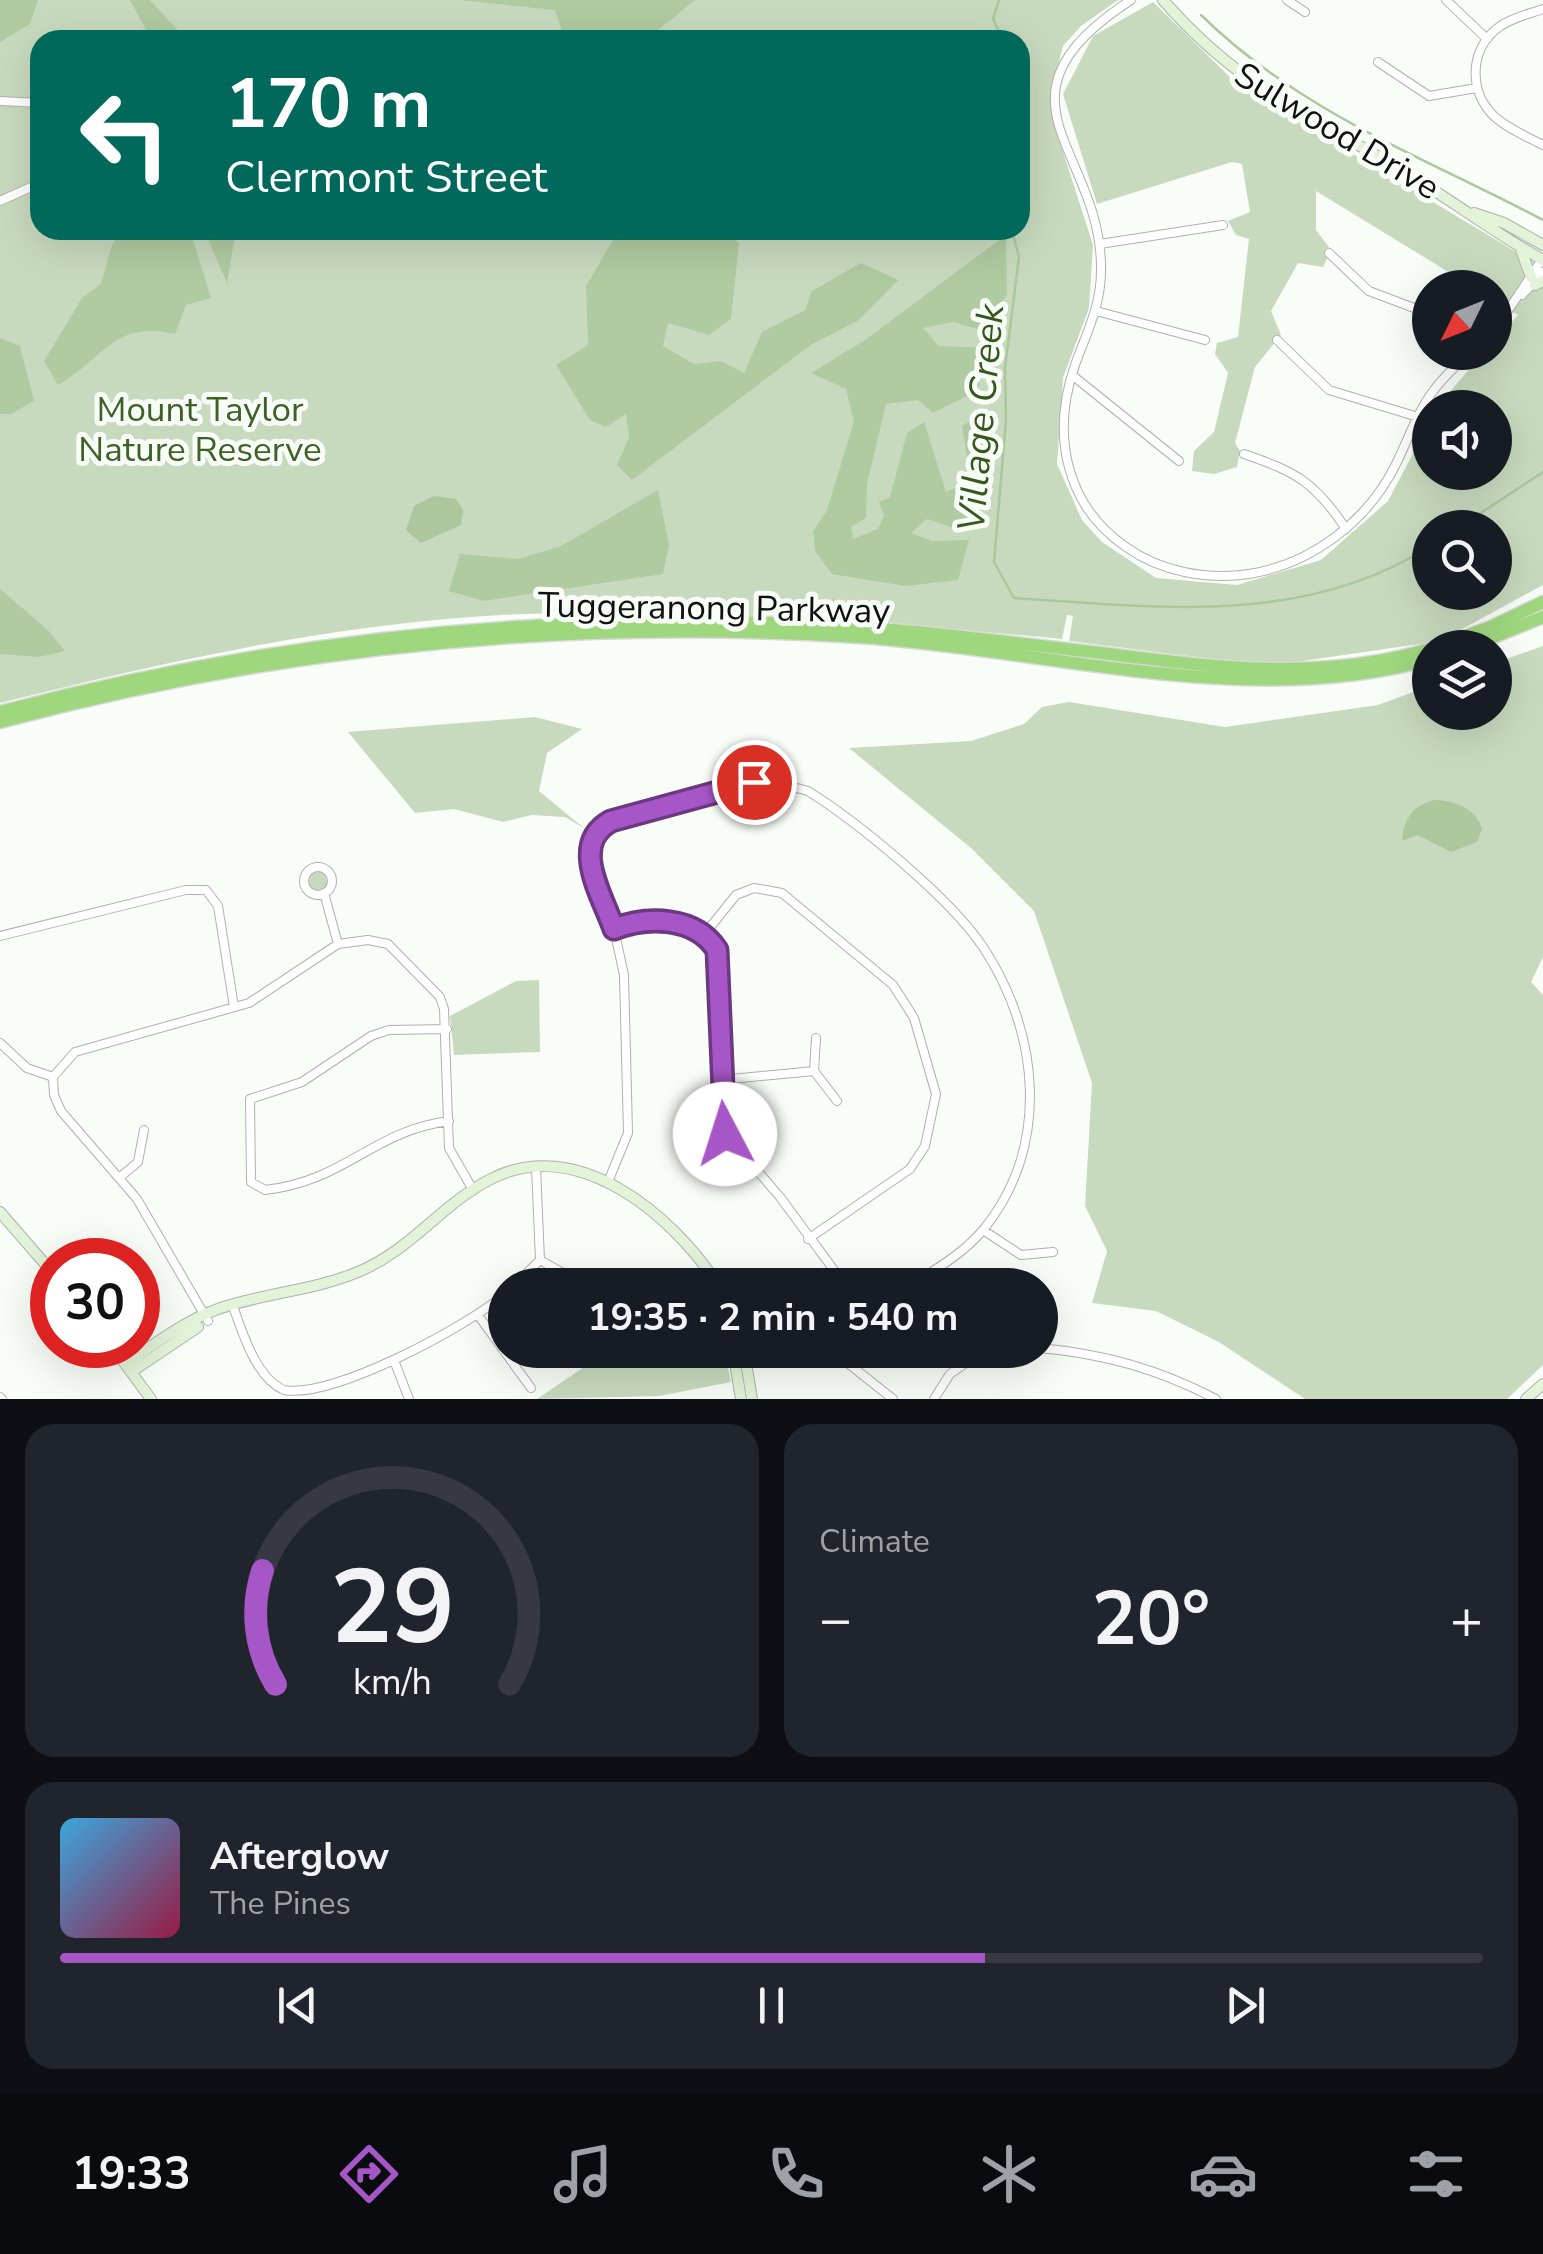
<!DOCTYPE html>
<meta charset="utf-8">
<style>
:root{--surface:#171b24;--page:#20242c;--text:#f1f3f6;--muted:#9ea1a6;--line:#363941;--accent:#a656c7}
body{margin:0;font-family:"Nunito Sans",sans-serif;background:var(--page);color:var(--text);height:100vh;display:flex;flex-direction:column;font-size:38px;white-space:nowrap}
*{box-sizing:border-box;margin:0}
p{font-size:32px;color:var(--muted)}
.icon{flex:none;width:55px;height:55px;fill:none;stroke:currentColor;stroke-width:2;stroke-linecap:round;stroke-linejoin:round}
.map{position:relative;height:1399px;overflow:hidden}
.sheet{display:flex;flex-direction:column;gap:25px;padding:25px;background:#0d0f14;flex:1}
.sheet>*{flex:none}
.top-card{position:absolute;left:30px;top:30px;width:1000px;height:210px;border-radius:30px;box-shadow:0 10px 40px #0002;background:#00695c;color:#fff;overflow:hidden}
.needle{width:65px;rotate:227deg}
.buttons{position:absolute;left:1412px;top:270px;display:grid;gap:20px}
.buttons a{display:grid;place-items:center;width:100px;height:100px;border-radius:50%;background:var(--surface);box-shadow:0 10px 40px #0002;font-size:50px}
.speed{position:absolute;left:30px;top:1238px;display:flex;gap:20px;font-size:50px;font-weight:700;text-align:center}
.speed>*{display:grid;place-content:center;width:130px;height:130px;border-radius:50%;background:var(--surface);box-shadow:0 10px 40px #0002;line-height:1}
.speed .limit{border:15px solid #d22;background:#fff;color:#111}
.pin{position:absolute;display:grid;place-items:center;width:85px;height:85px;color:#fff;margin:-42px;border:5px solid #fff;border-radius:50%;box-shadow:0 2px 10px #0007}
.me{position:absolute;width:110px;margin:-55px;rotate:355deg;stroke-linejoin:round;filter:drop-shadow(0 0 8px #0008)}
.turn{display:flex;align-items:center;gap:35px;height:210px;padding:0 30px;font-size:45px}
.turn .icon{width:130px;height:130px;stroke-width:2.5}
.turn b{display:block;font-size:70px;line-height:85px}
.big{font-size:75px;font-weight:700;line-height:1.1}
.sheet .widget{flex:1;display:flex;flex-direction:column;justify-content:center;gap:15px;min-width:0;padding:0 35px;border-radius:30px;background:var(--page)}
.sheet .dial{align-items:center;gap:0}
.dial svg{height:260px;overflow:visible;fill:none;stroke:var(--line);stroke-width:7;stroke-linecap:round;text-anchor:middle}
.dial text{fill:var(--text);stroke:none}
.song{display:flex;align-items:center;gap:30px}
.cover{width:120px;height:120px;border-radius:15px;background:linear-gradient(135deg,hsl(200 70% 55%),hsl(340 70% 35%))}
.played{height:10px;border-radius:5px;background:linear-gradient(90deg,var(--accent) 65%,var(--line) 65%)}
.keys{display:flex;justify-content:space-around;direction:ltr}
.heat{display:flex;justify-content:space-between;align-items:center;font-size:55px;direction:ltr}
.sheet .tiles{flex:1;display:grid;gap:25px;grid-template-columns:1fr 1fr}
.widget:last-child{grid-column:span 2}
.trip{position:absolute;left:488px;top:1268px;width:570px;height:100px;border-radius:50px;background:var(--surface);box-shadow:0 10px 40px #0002;font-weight:700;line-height:100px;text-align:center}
.dock{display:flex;height:160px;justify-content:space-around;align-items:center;background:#090b0e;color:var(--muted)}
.dock .icon{width:70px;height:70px}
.dock .current{color:var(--accent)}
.dock b{font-size:45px;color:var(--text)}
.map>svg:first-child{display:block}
.green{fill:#c8dabe;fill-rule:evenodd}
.forest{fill:#b0cba2}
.water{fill:#acc79d}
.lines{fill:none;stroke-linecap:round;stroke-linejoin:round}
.stream{stroke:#acc79d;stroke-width:2.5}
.street-casing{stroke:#aeb1ad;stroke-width:10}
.secondary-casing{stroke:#aeb1ad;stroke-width:12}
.highway-casing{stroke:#d9d9d9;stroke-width:15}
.street{stroke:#fff;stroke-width:8}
.secondary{stroke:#e2f3d8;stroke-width:10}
.highway{stroke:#9fd77e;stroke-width:12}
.route-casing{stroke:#6c3881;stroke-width:25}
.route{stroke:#a656c7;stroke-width:18}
.labels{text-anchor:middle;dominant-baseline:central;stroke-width:10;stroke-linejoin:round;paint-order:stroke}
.street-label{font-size:35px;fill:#101110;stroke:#f9fdf8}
.park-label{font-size:35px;fill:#3e6128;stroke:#f9fdf8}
.water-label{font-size:38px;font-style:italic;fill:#36581f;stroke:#f9fdf8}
</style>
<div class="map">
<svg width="1543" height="1399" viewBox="0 0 1543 1399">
<rect width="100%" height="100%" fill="#f9fdf8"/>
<path class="green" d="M0 0H1118L1081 26 1063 46 1050 96 1055 127 1093 245 1089 308 1063 378 1057 464 1082 520 1102 542 1156 578 1237 585 1321 560 1388 501 1430 421V472H1495V408L1437 407 1483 353 1495 352V340L1518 315 1495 301V288L1473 287 1316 191V230L1331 250 1323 267 1298 263 1271 311 1281 335 1255 367 1235 443 1240 451 1237 467 1214 474 1192 471 1194 451 1214 432 1228 373 1215 354 1217 343 1238 337 1249 239 1236 235 1228 221 1250 212 1242 164 1232 162 1097 204 1063 94 1093 36 1153 2 1238 85 1543 268V585L1440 641 1268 666 1069 641 1073 616 1067 615 1062 639C884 623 702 606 524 614 346 621 172 660 0 703ZM40 40H1020V230H40ZM1430 528H1495V592H1430Z
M1543 646V957L1531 982 1543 995V1365L1507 1399H1305L1219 1342 1156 1311 1092 1303 1107 1251 1085 1206 1092 1083 1034 911 971 848 849 748 971 741 1024 724 1042 707 1069 702 1225 727 1378 705 1430 686V712H1495V663Z
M535 717 582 729 547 753 539 791 585 829 565 817 532 815 503 822 454 809 415 813 348 732Z
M306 881a11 11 0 1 1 22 0a11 11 0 1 1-22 0Z
M539 980 540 1052 454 1055 450 1016 516 981Z
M609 1350H724L731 1382 659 1396 537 1399Z"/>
<path class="forest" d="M0 0H38L30 24 0 42Z
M130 0H150L187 40H146V30Z
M458 0H695L646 40H565L555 10Z
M124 230H190L211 298 186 305 175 334C113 320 105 358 58 385L44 361 82 298 101 284 112 245Z
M204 230H236L227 283Z
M619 230H724L739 243 731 319 709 335 668 323 663 346 694 364 721 361 744 373 762 332 805 310 812 291 861 263 898 280 859 320 812 344 632 480 617 465 629 437 626 414 606 427 590 420 556 365 588 345 586 286Z
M1006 235 1007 295 980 330 953 322 923 328 939 346 988 348 977 391 933 413 918 400 886 404 867 484 866 518 851 527 853 539 878 529 884 515 879 502 890 497 907 433 924 422 946 492 966 483 967 457 962 426 985 413C987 463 996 493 957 529L927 519 911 533 932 541 969 540 958 580 906 586 832 574 815 551 813 531 827 510 854 421 846 389 811 373 865 340Z
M0 338 20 346 34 401 11 414H0Z
M658 490 669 545 663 574 483 601 449 591 460 554 518 559 561 546Z
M0 589 48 630 65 651 39 657 0 654Z"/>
<path class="water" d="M434 496 456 499 463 510 461 525 421 543 406 530 414 506Z
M1435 800C1454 800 1477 809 1482 829L1477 842 1451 852 1417 835 1402 841C1404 818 1412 806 1435 800Z"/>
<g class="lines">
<path class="stream" d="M999 0 993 19 1003 40
M1201 15C1301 113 1422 156 1543 220
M1020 73V118
M1012 230 1019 257 1005 368 1006 420 994 562 1014 598C1155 607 1305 627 1430 546
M1458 528 1543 472"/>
<defs>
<path id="street" d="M1131 0C978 100 1103 149 1101 271 1101 306 1086 334 1075 365 1051 434 1065 505 1126 547 1161 572 1207 580 1249 574 1312 564 1368 521 1396 464 1408 440 1417 412 1434 390 1444 376 1458 364 1471 352
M1287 0 1305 12
M1446 0 1487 39
M1543 9C1529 14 1511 18 1499 27 1469 49 1468 92 1495 117 1508 129 1528 137 1543 145
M1378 62 1429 96 1477 88
M0 101 40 103
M0 201 40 183
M1100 244 1223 225
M1329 253 1369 291 1430 314
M1522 295 1543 272
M1096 311 1205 340
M1495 330 1543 258
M1277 340 1329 390 1418 417
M1072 375 1179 461
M1244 454C1296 472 1315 482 1346 529
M304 881a14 14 0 1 1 28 0a14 14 0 1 1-28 0Z
M324 893 338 944
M614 929C650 914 683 919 714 944L720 966 725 1133 780 1197 845 1285
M0 936 186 890H206L218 906 234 1007
M703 936 736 895 754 888 782 893 893 985 914 1018 936 1094 925 1146 910 1169 808 1239
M447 1029 389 1030 371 1036 302 1082 250 1099 251 1182 265 1190C346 1181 372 1131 449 1121
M816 1038 814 1071 837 1101
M0 1043 27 1068 53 1077
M721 1080 814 1071
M119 1178 138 1162 144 1130
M608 1182 628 1133 624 975 614 929 590 863 593 835 611 821C674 805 744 771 808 791 859 823 950 898 983 947 1040 1033 1051 1147 983 1230 964 1253 936 1269 911 1285
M983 1230 1021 1255 1053 1252
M540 1260 584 1285
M515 1285 540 1260 536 1167
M233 1306C242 1332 256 1378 284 1390 333 1399 468 1326 505 1294
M478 1315 531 1388
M208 1321 137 1199 61 1111 54 1095 53 1077 75 1052 249 1003 338 944 368 940 388 944 440 997 444 1009 449 1148 473 1190
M1040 1348C1105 1354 1158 1369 1216 1399
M812 1350 840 1357 893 1399
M744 1357 809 1350
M395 1363 409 1399
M0 1397 2 1399
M934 1399 950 1374 985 1350"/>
<path id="secondary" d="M1163 0C1236 84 1301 111 1393 165 1445 195 1491 231 1543 260
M1474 213 1504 223 1543 245
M1521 250 1531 277
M1535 285 1543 281
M0 1212 52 1272
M111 1345 151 1399
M733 1350 741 1399
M744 1350 752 1399
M125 1364C153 1345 186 1320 218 1309 263 1293 313 1291 358 1272 411 1250 441 1205 489 1180 576 1133 673 1215 718 1285
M131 1372 198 1327
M1526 1399 1543 1384"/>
<path id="highway" d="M1434 648 1491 627 1543 602
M1466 648 1543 617
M0 712C273 639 555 610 838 626 926 631 1013 643 1101 653 1212 667 1320 682 1430 649
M0 722C281 647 570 618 860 637 1043 649 1252 711 1430 659"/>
</defs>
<use href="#street" class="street-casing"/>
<use href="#secondary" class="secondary-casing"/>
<use href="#highway" class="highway-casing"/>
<use href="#street" class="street"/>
<use href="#secondary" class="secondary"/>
<use href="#highway" class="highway"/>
</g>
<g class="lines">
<defs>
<path id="route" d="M725 1134 717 950C695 916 647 916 614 929 602 895 569 844 611 821L754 782"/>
</defs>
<use href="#route" class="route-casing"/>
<use href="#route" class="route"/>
</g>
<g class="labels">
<g class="street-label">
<text transform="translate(1337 131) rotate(31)">Sulwood Drive</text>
<text transform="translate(714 608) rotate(1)">Tuggeranong Parkway</text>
</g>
<g class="park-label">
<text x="200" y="409">Mount Taylor<tspan x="200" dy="40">Nature Reserve</tspan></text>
</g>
<g class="water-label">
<text transform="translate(981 418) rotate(-85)">Village Creek</text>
</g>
</g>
</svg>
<div class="buttons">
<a><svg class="needle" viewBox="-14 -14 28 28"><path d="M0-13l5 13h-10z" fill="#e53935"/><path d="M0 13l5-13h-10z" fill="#9ea1a6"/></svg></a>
<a><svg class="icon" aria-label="sound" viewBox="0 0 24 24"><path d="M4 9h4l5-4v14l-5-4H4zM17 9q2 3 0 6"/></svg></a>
<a><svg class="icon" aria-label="search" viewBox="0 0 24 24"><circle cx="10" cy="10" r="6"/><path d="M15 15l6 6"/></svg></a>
<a><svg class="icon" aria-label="layers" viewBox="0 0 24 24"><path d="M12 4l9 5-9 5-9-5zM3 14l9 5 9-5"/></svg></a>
</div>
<div class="speed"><div class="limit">30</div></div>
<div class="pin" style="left:754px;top:782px;background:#d93025"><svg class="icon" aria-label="arrive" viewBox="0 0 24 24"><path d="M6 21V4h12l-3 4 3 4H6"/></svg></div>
<svg class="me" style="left:725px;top:1134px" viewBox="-20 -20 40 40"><circle r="19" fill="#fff"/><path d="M0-13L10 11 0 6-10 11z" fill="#a656c7"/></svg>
<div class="trip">19:35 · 2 min · 540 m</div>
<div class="top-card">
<div class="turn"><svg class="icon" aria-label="left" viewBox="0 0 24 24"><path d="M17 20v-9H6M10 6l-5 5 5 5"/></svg><div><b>170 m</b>Clermont Street</div></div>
</div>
</div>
<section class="sheet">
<div class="tiles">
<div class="widget dial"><svg viewBox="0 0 100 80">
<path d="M14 69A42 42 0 1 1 86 69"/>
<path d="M14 69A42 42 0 0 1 10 34" stroke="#a656c7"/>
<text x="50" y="56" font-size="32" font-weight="700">29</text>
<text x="50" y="72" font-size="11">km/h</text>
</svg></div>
<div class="widget"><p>Climate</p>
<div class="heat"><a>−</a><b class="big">20°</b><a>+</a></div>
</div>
<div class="widget">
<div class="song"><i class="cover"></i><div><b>Afterglow</b><p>The Pines</p></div></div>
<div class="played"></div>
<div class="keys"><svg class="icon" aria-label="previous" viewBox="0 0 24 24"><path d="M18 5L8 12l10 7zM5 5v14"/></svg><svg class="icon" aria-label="pause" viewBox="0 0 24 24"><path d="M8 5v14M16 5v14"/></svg><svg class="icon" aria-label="next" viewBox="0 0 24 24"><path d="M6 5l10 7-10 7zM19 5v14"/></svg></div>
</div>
</div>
</section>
<nav class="dock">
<b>19:33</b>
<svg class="icon current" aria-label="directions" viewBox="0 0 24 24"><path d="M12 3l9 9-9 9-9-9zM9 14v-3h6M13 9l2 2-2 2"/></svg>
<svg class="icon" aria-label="music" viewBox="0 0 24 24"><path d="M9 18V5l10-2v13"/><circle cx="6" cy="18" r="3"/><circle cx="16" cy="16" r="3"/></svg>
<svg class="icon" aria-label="phone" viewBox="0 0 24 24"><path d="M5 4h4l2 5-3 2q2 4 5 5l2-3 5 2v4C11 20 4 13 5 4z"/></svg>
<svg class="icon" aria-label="climate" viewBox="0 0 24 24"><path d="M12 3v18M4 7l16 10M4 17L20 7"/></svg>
<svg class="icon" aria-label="car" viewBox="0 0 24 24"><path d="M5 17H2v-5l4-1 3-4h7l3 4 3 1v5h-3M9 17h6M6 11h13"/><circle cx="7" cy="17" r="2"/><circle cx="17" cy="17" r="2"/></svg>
<svg class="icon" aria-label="filters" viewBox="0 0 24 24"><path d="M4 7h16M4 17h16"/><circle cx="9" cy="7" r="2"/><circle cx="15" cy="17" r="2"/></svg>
</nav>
